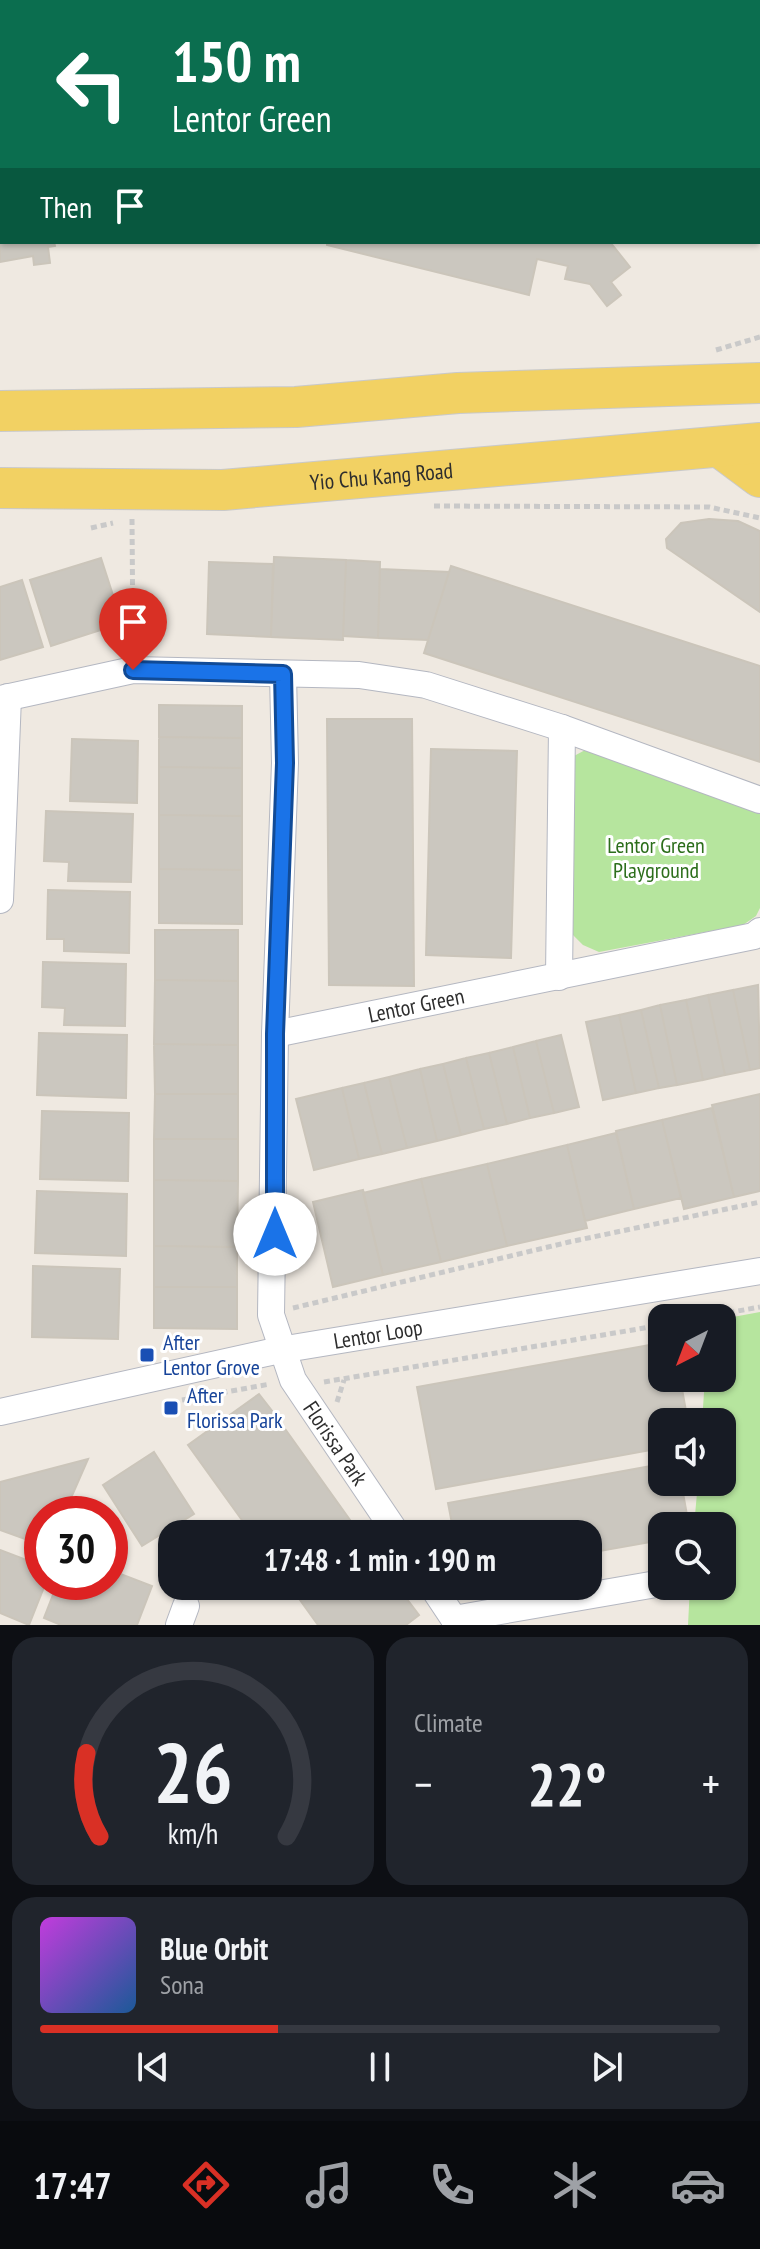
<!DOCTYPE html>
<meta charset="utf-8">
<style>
:root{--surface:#171b24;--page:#20242c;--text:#f1f3f6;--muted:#9ea1a6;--line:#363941;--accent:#d93025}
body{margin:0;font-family:"PT Sans Narrow",sans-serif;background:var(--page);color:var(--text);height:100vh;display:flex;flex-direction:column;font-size:30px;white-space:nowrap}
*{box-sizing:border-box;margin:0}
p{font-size:26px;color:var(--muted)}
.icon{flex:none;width:44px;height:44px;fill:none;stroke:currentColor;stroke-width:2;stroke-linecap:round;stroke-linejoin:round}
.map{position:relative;height:1625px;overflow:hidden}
.sheet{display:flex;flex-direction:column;gap:12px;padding:12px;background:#0d0f14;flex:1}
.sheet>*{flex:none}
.banner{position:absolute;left:0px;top:0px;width:760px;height:244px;box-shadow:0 2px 6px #0004;background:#0b6e4f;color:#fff;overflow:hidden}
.needle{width:52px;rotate:222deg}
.controls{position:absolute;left:648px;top:1304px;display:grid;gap:16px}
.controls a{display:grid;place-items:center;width:88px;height:88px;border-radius:16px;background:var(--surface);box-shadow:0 2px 6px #0004;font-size:40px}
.speed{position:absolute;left:24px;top:1496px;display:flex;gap:16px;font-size:40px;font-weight:700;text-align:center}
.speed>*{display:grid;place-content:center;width:104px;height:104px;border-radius:50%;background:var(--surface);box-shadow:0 2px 6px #0004;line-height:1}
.speed .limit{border:12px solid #d22;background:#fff;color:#111}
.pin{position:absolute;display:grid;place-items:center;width:68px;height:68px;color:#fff;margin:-82px -34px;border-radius:50% 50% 50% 0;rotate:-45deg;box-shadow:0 0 8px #0007}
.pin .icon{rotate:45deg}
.me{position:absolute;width:88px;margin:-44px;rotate:0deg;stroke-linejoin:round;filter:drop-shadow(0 0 6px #0008)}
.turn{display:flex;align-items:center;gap:28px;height:168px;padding:0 40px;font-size:36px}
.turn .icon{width:104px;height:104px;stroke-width:2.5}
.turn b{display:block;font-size:56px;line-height:68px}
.then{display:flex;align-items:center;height:76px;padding:0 40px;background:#0003;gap:16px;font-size:30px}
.big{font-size:60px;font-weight:800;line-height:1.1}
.sheet .card{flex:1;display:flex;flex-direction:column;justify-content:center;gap:12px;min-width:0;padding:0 28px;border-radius:24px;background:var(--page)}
.sheet .dial{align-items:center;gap:0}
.dial svg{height:208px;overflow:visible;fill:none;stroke:var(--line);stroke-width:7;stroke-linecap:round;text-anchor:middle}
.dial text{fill:var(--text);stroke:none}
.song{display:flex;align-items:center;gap:24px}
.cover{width:96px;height:96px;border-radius:12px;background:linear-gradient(135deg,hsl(290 70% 55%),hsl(210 70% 35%))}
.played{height:8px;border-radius:4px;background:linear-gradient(90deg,var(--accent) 35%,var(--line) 35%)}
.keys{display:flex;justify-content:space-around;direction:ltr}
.heat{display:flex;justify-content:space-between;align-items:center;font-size:44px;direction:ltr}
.sheet .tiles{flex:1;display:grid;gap:12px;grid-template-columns:1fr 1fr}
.card:last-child{grid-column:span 2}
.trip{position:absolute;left:158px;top:1520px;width:444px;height:80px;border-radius:24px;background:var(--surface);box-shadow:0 2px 6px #0004;font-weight:800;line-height:80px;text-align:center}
.tab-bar{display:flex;height:128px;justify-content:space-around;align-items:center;background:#090b0e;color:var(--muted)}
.tab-bar .icon{width:56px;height:56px}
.tab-bar .on{color:var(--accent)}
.tab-bar b{font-size:36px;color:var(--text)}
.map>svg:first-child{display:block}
.green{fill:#b6e59e}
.pitch{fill:#c9ec9a}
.building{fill:#cbc7bf;stroke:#cbc5ba;stroke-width:2}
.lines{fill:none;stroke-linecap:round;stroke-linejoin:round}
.street-casing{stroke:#b4b7c1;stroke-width:28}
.primary-casing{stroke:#c9c9c9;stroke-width:42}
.path{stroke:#c9c9c9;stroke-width:5;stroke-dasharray:6 4;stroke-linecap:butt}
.street{stroke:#fff;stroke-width:26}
.primary{stroke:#f2d163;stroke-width:40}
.route-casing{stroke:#114b97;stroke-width:20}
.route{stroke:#1a73e8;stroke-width:14}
.transit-dot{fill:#1a4fb4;stroke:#fff;stroke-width:3}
.labels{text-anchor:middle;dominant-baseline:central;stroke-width:6;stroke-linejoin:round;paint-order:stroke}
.street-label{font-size:22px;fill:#2e2e2e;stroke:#fff}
.park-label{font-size:22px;fill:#2c6e1b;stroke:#fff}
.transit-label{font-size:22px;fill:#164399;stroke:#fff;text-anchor:start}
</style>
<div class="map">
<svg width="760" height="1625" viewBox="0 0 760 1625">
<rect width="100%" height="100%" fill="#efe9e1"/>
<path class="green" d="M587 749 755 807 760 814V908L756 916 743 925 599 952 583 945 573 935 574 756Z
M760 1312V1625H688L690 1586H722V1526H694L698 1482H722V1422H702L705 1378H722V1319Z"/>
<path class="pitch" d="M46 0H195L45 2Z"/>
<path class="building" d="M0 0H17L2 2V32Z
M251 0H292L300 2H250Z
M707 0H760V80L758 2Z
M0 37 2 38V91H0Z
M758 111H760L758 209Z
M0 167 2 169V210L0 208Z
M0 221 2 242H54L55 246 48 247 50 263 34 265 33 256 0 262Z
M327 242H610L630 267 611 282 621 295 607 306 590 284 565 279 568 266 537 259 529 295 327 245Z
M709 519 738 521 760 531V612L667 548 666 539 681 523Z
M274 557 346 560 343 640 271 637Z
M101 558 122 623 51 646 30 580Z
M346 560 380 562 378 638 343 636Z
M209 562 273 564 271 637 207 634Z
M451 566 760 666V762L424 653Z
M380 569 449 572 428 640 378 638Z
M22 580 43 647 0 660V587Z
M159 705 242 706V738L159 737Z
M327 719H412L414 986 329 985Z
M159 737 242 738V768L159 767Z
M72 739 138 741 137 803 70 801Z
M431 749 517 751 511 958 426 955Z
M159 767 242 768V816L159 815Z
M46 811 133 814 131 882 68 881 69 862 44 861Z
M159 815 242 816V870L159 869Z
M159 869 242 870V924L159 923Z
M48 890 130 892 129 953 64 951V939H47Z
M155 930H238V981L155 980Z
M43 962 126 964 125 1026 64 1025 65 1008 42 1007Z
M155 980 238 981V1045L154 1044Z
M758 985 760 1068 750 1070 733 990Z
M733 990 750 1070 725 1075 708 995Z
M708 995 725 1075 703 1080 686 1000Z
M686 1000 703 1080 677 1085 660 1005Z
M660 1005 677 1085 659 1088 641 1010Z
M641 1010 659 1088 636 1093 619 1015Z
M619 1015 636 1093 603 1100 586 1022Z
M39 1033 127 1035 126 1098 37 1095Z
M561 1035 579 1107 554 1113 536 1041Z
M536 1041 554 1113 530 1118 513 1047Z
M154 1044 238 1045V1094H155Z
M513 1047 530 1118 507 1124 489 1053Z
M489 1053 507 1124 484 1129 466 1058Z
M466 1058 484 1129 461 1135 443 1064Z
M443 1064 461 1135 437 1141 420 1069Z
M420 1069 437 1141 407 1148 389 1077Z
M389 1077 407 1148 382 1154 364 1083Z
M364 1083 382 1154 359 1159 342 1088Z
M342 1088 359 1159 314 1170 296 1099Z
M155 1094H238V1139H154Z
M760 1094V1191L734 1197 712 1105Z
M712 1108 734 1197 684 1209 662 1120Z
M42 1111 129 1113 128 1181 40 1179Z
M662 1120 681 1198 634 1209 616 1131Z
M616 1133 634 1209 585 1221 567 1145Z
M154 1139H238V1181L154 1180Z
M567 1145 587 1228 507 1246 487 1164Z
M487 1164 507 1246 441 1262 421 1179Z
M421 1179 441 1262 383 1275 363 1193Z
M154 1180 238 1181 237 1247 154 1246Z
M363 1190 383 1275 333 1287 313 1202Z
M37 1191 127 1194 126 1256 35 1253Z
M154 1246 237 1247V1287H154Z
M33 1266 120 1269 118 1339 32 1337Z
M154 1287H237V1329L154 1328Z
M661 1343 662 1378H680L688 1422H662V1448L436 1489 417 1387Z
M259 1394 273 1412 360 1534H252L188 1445Z
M154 1452 194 1514 142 1546 103 1485Z
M88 1459 64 1514H42V1545L0 1530V1482Z
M662 1464V1482H681L689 1526H662V1540L588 1553V1534H454L448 1503Z
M0 1550 42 1566V1582H46L29 1625 0 1613Z
M110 1570 152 1586 137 1625H61L44 1618 58 1582H110Z
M290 1586H397L419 1615 406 1625H318Z"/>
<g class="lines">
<defs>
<g id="street">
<path id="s1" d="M283 674 285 763 275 1034 271 1315 293 1380 397 1534"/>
<path d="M0 699 133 670 359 675 426 685 562 728 760 800"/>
<path d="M0 900 8 697"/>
<path d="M559 977 562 728"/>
<path id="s2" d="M275 1034 754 936 760 931"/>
<path id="s3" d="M0 1412 280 1350 760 1271"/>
<path d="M432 1586 458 1625"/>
<path d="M454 1619 662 1583"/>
<path d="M179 1625 186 1606"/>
</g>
<g id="primary">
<path d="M0 411 296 407 458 393 760 383"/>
<path d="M721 448 760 477"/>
<path id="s4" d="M0 488 223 490 760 443"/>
</g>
</defs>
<use href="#street" class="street-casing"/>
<use href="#primary" class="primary-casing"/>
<path class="path" d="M716 350 760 337
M434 506 709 507 760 518
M132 519 133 649
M91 528 113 523
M293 1308 569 1242 760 1202
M699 1318 760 1307
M324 1382 662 1325
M182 1400 270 1384
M337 1402 344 1380"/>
<use href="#street" class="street"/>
<use href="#primary" class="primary"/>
</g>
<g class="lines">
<defs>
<path id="route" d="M133 670 283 674 285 763 275 1034V1234"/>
</defs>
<use href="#route" class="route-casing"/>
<use href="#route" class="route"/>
</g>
<g class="transit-dot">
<rect x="139" y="1347" width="16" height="16" rx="4"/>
<rect x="163" y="1400" width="16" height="16" rx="4"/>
</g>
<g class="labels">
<g class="street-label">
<text stroke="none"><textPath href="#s4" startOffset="382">Yio Chu Kang Road</textPath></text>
<text stroke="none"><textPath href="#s2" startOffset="144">Lentor Green</textPath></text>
<text stroke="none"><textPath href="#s3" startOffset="386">Lentor Loop</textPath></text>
<text stroke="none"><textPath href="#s1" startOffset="786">Florissa Park</textPath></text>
</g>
<g class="park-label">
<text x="656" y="845">Lentor Green<tspan x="656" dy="25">Playground</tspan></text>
</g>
<g class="transit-label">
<text x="163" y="1342">After<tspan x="163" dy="25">Lentor Grove</tspan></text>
<text x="187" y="1395">After<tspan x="187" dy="25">Florissa Park</tspan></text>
</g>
</g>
</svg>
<div class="controls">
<a><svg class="needle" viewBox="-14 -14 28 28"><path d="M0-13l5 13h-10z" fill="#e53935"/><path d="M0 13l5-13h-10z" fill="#9ea1a6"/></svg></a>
<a><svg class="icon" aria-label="sound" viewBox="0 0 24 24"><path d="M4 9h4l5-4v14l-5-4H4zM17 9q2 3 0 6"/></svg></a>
<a><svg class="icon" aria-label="search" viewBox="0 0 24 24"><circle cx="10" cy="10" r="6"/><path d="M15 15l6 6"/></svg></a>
</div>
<div class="speed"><div class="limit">30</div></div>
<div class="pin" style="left:133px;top:670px;background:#d93025"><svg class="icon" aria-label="arrive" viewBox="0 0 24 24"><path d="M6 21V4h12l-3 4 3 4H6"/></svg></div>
<svg class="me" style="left:275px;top:1234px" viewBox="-20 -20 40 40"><circle r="19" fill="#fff"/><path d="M0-13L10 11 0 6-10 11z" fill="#1a73e8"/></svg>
<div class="trip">17:48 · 1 min · 190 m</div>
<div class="banner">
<div class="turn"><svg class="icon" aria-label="left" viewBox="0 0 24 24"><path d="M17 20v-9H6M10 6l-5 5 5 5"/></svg><div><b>150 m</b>Lentor Green</div></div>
<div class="then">Then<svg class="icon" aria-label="arrive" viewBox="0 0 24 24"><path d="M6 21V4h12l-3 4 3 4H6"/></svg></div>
</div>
</div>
<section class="sheet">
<div class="tiles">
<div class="card dial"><svg viewBox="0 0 100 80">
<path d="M14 69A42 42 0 1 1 86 69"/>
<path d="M14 69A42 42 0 0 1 9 37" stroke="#d93025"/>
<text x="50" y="56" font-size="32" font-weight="700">26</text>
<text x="50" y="72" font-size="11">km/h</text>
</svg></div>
<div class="card"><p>Climate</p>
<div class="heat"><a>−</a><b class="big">22°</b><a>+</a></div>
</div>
<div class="card">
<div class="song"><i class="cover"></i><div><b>Blue Orbit</b><p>Sona</p></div></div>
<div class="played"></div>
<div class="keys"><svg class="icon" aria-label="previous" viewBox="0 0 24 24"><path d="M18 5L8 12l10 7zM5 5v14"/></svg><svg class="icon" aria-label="pause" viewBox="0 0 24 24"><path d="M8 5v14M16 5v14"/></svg><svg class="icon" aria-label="next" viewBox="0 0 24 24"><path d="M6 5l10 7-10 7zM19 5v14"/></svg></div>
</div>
</div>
</section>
<nav class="tab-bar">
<b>17:47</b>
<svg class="icon on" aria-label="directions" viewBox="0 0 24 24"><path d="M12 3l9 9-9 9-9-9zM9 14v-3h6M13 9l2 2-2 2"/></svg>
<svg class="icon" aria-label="music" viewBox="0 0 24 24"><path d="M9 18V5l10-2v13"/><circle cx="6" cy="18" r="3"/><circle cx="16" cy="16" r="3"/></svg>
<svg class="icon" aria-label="phone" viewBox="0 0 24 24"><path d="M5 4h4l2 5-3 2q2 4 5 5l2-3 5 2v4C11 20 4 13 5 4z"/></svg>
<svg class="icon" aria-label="climate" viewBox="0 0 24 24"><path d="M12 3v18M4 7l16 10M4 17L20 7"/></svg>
<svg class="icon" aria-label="car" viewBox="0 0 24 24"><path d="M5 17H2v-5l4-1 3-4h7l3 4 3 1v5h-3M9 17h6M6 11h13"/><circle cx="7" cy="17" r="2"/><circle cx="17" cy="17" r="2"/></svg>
</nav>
